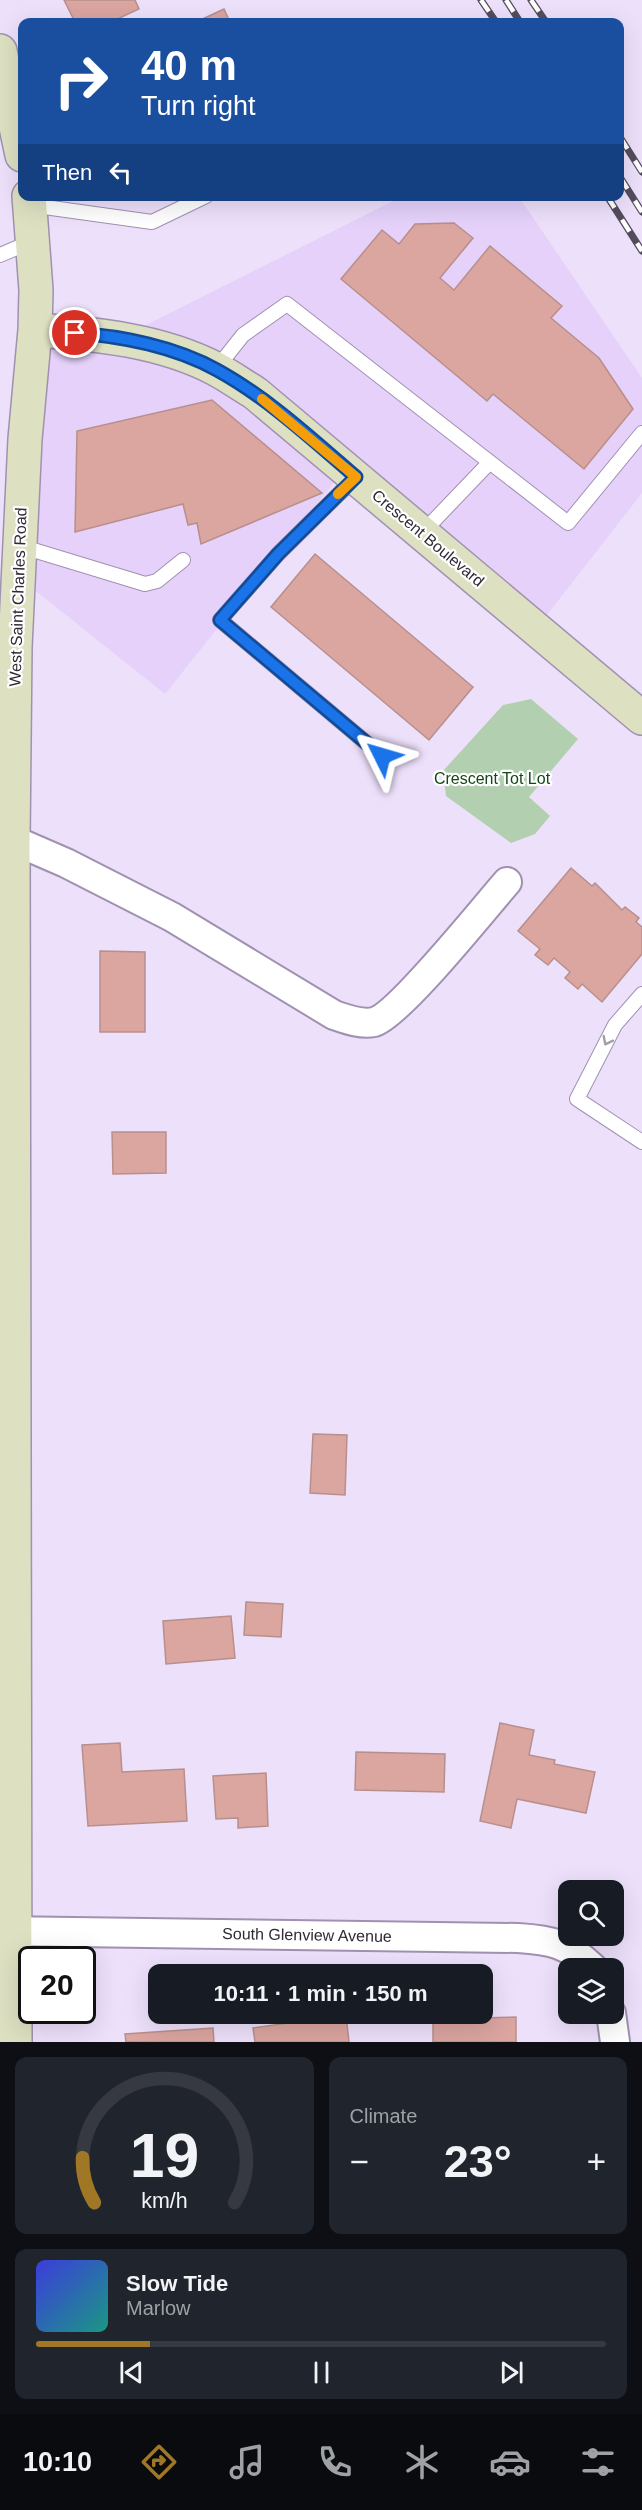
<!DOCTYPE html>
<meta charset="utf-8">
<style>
:root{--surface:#171b24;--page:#20242c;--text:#f1f3f6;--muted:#9ea1a6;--line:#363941;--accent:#9f7725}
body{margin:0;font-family:Arial,sans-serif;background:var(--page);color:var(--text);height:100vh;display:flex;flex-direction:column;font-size:22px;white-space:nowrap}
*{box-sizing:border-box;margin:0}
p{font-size:20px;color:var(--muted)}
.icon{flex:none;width:33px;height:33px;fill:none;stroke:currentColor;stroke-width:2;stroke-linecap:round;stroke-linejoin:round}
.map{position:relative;height:2042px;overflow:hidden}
.details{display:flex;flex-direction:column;gap:15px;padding:15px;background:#0d0f14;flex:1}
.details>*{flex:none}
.hud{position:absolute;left:18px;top:18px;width:606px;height:183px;border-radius:12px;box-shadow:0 6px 24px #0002;background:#1a4fa0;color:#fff;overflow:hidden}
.buttons{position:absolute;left:558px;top:1880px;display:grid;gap:12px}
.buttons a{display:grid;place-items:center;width:66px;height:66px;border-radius:12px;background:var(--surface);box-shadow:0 6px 24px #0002;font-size:30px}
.speed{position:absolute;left:18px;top:1946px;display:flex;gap:12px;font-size:30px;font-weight:700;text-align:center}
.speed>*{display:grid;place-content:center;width:78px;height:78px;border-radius:50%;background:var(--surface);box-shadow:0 6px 24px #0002;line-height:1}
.speed .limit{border:3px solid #111;border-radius:9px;background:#fff;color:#111}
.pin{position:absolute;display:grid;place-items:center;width:51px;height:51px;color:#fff;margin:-26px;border:3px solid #fff;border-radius:50%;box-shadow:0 2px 6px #0007}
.me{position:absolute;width:66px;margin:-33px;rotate:310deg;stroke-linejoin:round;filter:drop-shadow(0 0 4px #0008)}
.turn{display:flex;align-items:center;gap:21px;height:126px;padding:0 24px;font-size:27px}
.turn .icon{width:78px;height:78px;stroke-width:2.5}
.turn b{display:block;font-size:42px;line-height:51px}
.then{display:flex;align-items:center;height:57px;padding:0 24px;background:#0003;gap:12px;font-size:22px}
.big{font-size:45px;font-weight:700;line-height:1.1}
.details .widget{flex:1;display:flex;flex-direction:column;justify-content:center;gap:9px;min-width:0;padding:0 21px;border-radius:12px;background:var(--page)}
.details .dial{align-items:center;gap:0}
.dial svg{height:156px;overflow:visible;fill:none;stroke:var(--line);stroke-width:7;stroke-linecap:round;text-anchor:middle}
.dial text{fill:var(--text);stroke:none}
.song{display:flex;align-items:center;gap:18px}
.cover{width:72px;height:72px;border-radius:9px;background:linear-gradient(135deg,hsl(240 70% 55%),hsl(170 70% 35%))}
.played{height:6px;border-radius:3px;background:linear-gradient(90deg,var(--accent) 20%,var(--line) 20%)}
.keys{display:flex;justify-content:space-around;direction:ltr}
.heat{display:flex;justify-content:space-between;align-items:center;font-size:33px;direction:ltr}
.details .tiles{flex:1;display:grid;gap:15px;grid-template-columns:1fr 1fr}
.widget:last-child{grid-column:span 2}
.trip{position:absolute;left:148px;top:1964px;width:345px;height:60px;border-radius:12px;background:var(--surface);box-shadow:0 6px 24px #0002;font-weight:700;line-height:60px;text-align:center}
.tabs{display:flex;height:96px;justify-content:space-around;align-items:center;background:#090b0e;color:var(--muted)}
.tabs .icon{width:42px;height:42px}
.tabs .active{color:var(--accent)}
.tabs b{font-size:27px;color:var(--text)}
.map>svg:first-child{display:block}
.built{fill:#e5d1fa}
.green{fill:#b2d0b0}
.building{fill:#dba5a0;stroke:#b88f8c;stroke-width:1.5}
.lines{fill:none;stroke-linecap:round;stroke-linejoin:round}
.lane-casing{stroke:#a091b1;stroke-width:16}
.street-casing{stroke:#a091b1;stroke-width:32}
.secondary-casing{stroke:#a091b1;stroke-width:36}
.lane{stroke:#fff;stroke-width:14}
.street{stroke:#fff;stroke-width:28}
.secondary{stroke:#dee0c2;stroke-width:33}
.rail-casing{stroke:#544c5c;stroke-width:7}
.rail{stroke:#fff;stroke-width:4.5;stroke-dasharray:14;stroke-linecap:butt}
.oneway{stroke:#a29fa5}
.route-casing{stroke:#114b97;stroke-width:15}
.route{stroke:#1a73e8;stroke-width:10}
.slow{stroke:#f59e0b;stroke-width:10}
.labels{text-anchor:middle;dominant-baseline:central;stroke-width:4.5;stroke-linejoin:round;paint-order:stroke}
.street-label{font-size:16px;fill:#302936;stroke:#fff}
.park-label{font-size:16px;fill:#134716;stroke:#fff}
</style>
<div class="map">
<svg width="642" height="2042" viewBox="0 0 642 2042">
<rect width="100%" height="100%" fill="#ede0fb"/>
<path class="built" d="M401 197H519L642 378V493L543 620 365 471 136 330Z
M45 340 99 349 178 368 251 405 340 475 165 694 31 587Z"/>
<path class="green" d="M531 699 578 739 529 797 550 816 535 834 511 843 446 796 443 771 503 705Z"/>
<path class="building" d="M64 0H135L139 9 111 22H75Z
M224 9 230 22H196Z
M454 223 473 238 440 278 454 290 490 246 562 306 551 318 599 358 633 409 584 469 493 394 487 401 341 279 382 230 399 244 415 224Z
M212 400 322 493 201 544 197 523 188 525 183 504 75 532 77 431Z
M315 554 473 687 429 740 271 607Z
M571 868 592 886 595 883 622 910 625 907 639 918 636 922 642 927V954L602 1002 582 984 578 989 565 978 570 972 554 958 548 965 535 955 540 949 518 931Z
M100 951 145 952V1032H100Z
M112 1132H166V1173L113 1174Z
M313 1434 347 1435 345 1495 310 1493Z
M246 1602 283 1604 281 1637 244 1635Z
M231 1616 235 1658 166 1664 163 1621Z
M500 1723 534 1730 529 1755 555 1760 554 1764 595 1772 586 1813 517 1799 511 1828 480 1821Z
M120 1743 122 1772 184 1769 187 1821 88 1826 82 1745Z
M356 1752 445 1754 444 1792 355 1790Z
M266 1773 268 1826 238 1828V1818L216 1819 213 1776Z
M346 2015 349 2042H255L253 2028Z
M516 2017V2042H433V2019Z
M213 2028 214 2042H126L125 2034Z"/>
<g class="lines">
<defs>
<path id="lane" d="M30 205 152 222 206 196
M0 255 33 241
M216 369 243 335 287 304 568 523 642 433
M356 477 278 554 220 620 382 756
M422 533 490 462
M20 546 145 584 157 581 183 560
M642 994 615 1025 577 1099 642 1142"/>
<path id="street" d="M13 840 66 863 172 917 334 1015C346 1019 361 1025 374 1022 399 1015 485 907 507 882
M0 1931 518 1938C552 1940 568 1944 593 1968
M611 2013 615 2042"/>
<path id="secondary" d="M0 51 22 155
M35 330C96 334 160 340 216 369 229 376 242 385 255 393L642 718
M15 2042 13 840 15 647 25 439 35 330 36 290 29 196"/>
</defs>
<use href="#lane" class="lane-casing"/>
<use href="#street" class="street-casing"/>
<use href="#secondary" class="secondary-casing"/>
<use href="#lane" class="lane"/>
<use href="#street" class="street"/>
<use href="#secondary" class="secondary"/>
<defs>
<path id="rail" d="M481 0 496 22
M506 0 520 22
M531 0 546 22
M620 137 642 172
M620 177 642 212
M607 196 642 251"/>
</defs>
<use href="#rail" class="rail-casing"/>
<use href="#rail" class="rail"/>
</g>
<defs><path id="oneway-chevron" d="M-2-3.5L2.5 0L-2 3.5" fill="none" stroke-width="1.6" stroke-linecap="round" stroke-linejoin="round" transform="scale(1.5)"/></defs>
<use class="oneway" href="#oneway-chevron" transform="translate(607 1041) rotate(117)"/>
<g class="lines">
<defs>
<path id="route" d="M75 333C122 336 176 347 217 370 268 398 312 439 356 477L278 554 220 620 382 756"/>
</defs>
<use href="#route" class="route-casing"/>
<use href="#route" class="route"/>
<path class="slow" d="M262 399 356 477 338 494"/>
</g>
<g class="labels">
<g class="street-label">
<text transform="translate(428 538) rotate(40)">Crescent Boulevard</text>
<text transform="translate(18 597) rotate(-88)">West Saint Charles Road</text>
<text transform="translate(307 1935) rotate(1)">South Glenview Avenue</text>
</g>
<g class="park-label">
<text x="492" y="778">Crescent Tot Lot</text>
</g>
</g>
</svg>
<div class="buttons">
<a><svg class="icon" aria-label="search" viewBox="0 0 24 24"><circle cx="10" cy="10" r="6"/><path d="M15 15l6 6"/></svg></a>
<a><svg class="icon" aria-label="layers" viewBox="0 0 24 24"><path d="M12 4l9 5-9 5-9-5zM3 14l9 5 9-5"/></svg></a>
</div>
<div class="speed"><div class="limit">20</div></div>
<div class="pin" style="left:75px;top:333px;background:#d93025"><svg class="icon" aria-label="arrive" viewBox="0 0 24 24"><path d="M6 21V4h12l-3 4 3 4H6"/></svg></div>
<svg class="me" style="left:382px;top:756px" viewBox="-20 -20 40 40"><path d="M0-17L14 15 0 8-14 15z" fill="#1a73e8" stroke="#fff" stroke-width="4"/></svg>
<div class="trip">10:11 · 1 min · 150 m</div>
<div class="hud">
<div class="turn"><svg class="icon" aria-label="right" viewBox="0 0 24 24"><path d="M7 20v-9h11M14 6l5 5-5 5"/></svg><div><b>40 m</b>Turn right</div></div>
<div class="then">Then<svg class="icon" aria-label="left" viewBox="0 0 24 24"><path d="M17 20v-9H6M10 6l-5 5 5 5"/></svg></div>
</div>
</div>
<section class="details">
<div class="tiles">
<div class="widget dial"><svg viewBox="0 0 100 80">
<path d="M14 69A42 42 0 1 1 86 69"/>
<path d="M14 69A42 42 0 0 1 8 46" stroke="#9f7725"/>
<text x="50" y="56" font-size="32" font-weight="700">19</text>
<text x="50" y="72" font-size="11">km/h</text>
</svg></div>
<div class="widget"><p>Climate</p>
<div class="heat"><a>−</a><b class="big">23°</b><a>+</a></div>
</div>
<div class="widget">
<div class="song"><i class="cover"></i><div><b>Slow Tide</b><p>Marlow</p></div></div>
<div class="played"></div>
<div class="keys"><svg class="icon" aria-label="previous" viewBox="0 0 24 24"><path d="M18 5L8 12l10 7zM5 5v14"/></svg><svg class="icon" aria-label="pause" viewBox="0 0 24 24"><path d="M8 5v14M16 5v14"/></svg><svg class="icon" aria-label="next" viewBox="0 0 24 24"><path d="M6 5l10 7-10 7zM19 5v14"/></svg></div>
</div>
</div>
</section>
<nav class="tabs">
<b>10:10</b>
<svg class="icon active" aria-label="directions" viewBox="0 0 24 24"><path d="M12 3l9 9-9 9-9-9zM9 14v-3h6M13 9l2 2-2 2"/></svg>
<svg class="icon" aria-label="music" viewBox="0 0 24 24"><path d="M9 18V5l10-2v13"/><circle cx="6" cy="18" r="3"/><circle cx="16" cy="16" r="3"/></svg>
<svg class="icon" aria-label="phone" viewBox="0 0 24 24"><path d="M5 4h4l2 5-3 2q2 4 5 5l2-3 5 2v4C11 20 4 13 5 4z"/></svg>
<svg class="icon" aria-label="climate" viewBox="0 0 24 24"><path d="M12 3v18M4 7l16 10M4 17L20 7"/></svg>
<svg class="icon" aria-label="car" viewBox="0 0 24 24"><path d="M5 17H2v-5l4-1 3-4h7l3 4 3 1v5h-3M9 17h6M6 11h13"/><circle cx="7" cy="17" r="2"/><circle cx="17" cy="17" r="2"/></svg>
<svg class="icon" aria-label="filters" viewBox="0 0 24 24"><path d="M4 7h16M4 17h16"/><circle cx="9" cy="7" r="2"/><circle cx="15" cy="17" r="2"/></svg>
</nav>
